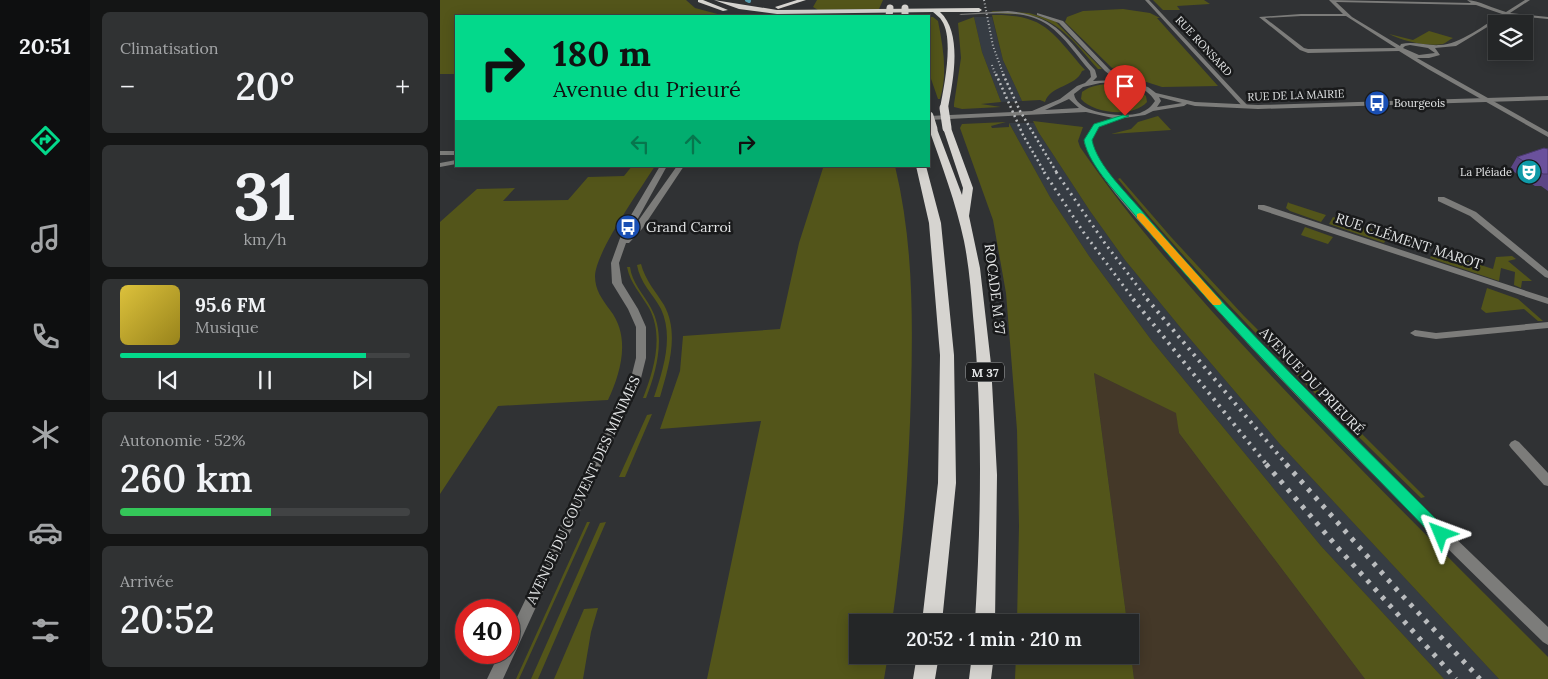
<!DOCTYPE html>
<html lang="fr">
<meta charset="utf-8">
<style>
:root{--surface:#242627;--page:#303233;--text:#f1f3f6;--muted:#a3a5a7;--line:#414344;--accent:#03d98b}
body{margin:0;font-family:Lora,serif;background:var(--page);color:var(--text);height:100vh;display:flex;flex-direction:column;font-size:19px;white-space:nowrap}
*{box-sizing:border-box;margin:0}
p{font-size:16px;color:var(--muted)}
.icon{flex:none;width:28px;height:28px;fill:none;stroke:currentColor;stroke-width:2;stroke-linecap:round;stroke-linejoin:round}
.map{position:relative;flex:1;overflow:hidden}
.panel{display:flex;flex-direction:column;gap:12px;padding:12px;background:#141515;width:350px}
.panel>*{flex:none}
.hud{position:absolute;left:15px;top:15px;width:475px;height:152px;border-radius:0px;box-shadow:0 2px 12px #0003,0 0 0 1px var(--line);background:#03d98b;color:#111;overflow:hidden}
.fabs{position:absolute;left:1048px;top:15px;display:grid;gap:10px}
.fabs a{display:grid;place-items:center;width:45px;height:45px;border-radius:0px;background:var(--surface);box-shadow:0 2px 12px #0003,0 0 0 1px var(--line);font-size:25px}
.speed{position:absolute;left:15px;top:599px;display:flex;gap:10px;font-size:25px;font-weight:700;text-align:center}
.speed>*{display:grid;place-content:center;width:65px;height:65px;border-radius:50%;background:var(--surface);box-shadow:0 2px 12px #0003,0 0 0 1px var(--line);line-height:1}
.speed .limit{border:8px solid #d22;background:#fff;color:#111}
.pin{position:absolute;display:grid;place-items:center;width:42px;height:42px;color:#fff;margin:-51px -21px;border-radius:50% 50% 50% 0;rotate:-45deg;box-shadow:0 0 5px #0007}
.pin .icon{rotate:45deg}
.me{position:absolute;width:55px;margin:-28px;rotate:314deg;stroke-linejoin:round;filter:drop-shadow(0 0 4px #0008)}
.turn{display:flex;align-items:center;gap:18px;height:105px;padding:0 15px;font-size:22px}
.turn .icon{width:65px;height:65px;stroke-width:2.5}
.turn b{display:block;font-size:35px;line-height:42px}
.lanes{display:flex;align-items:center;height:48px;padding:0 15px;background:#0003;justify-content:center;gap:25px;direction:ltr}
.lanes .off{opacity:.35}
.big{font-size:38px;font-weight:600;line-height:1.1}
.panel .card{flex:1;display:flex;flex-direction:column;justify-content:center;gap:8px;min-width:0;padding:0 18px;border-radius:8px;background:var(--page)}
.panel .dial{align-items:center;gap:0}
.dial b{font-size:65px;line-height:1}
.song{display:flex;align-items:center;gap:15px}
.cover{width:60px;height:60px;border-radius:8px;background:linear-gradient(135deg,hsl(50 70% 55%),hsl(50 70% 35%))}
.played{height:5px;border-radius:2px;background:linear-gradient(90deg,var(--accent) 85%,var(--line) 85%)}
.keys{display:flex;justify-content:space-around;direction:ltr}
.heat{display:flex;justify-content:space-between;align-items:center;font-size:28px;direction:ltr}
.charge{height:8px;border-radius:4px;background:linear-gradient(90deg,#34c759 52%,var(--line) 0)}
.trip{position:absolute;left:409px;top:614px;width:290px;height:50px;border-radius:0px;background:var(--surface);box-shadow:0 2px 12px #0003,0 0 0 1px var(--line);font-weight:600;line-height:50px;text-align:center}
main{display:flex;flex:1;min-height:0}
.menu{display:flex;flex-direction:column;width:90px;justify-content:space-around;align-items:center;background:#0e0f10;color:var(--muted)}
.menu .icon{width:35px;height:35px}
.menu .active{color:var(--accent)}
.menu b{font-size:22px;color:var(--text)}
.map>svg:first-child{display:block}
.built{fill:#363c43}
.industrial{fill:#443828}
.green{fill:#53551a}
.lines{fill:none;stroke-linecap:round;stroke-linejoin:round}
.stream{stroke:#549bae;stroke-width:4}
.minor{fill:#7c7c7a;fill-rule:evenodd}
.tertiary{fill:#7c7c7a;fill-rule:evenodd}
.trunk{fill:#d6d4d0;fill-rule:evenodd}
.rail-far4{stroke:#babcbe;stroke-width:2;stroke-dasharray:1 2.5;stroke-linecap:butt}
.rail-far3{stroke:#babcbe;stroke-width:2.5;stroke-dasharray:2 3;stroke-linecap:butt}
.rail-far2{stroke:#babcbe;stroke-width:3;stroke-dasharray:2 4.5;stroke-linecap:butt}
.rail-far1{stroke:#babcbe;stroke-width:4;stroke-dasharray:2.5 5.5;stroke-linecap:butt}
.rail{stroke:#babcbe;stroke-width:5;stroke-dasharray:4 7;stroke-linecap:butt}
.trunk-bridge-far1{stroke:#d6d4d0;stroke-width:7}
.trunk-bridge{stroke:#d6d4d0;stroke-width:9}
.wall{fill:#5b4686}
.building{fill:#6a519c;stroke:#4a396d}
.route{fill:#03d98b;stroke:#028d5a}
.slow{fill:#f59e0b}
.labels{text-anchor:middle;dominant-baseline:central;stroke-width:5;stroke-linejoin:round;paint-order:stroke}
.far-street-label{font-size:11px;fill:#e4e6e7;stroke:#191a1b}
.far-poi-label{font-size:11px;fill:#e4e6e7;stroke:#191a1b;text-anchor:start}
.shield{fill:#191a1b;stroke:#a7a9aa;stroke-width:1}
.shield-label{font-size:12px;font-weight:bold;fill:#e4e6e7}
.poi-label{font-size:14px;fill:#e4e6e7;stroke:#191a1b;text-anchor:start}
.street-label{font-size:14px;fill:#e4e6e7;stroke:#191a1b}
</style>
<main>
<nav class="menu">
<b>20:51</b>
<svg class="icon active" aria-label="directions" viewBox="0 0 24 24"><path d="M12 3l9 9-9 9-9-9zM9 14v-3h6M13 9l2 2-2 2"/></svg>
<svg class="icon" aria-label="music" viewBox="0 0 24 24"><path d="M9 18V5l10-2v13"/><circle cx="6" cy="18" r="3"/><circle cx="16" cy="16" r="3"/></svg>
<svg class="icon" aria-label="phone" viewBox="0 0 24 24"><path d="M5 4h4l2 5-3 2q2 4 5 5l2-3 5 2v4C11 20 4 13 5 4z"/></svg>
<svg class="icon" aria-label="climate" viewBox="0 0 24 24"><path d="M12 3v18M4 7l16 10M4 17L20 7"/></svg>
<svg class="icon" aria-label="car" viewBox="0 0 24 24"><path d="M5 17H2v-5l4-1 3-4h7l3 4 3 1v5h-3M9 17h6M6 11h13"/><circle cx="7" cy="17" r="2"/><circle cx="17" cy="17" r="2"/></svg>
<svg class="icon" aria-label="filters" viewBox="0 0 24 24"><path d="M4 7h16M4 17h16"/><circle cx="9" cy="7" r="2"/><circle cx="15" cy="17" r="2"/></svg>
</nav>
<section class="panel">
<div class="card"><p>Climatisation</p>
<div class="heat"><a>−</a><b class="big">20°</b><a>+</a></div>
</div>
<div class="card dial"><b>31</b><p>km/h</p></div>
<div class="card">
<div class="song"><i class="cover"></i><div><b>95.6 FM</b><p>Musique</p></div></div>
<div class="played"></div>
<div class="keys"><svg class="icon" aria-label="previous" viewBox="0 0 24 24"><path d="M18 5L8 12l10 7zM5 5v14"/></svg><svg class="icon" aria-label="pause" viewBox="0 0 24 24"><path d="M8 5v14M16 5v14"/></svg><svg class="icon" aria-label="next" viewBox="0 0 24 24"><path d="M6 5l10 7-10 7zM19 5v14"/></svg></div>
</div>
<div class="card"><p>Autonomie · 52%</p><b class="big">260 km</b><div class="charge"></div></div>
<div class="card"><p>Arrivée</p><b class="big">20:52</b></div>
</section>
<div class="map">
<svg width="1108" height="679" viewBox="0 0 1108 679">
<rect width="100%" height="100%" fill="#303234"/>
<path class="built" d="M534 17H552L563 60 582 101 561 102 542 52Z
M569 123H594L599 133 650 211 685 260 740 327 839 443 1059 679H1004L881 546 712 341 649 256 610 197Z"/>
<path class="industrial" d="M654 373 737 413 739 433 925 679H694L690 646V622H687Z"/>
<path class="green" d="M0 0H246L255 8 285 16H16V74H0Z
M377 0H443L439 9 378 10 373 7Z
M713 0H764L770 4 737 6 740 10H723Z
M683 9 710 13 720 18H717L778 86 722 87 691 77 686 67 672 68 625 22 627 17 643 11Z
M551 11 589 13 615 21 662 69H658C638 47 620 20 589 15 578 13 559 16 551 11Z
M552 15C606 14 612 33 645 70L642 71C636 87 610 85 605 102L600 100 582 101 563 60Z
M489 17H493L498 21C503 47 508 73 500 99H498L489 73Z
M534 17 542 52 561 102 541 104 561 107 522 109 514 107V104L521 58 518 23Z
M989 31 1013 38C1010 39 1006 43 1003 44 989 47 962 41 949 34L973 40Z
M673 84C685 85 697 87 706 96L707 102C693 118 654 114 641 99L642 92C651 85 662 84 673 84Z
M718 116 731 130 671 134 691 129 698 122Z
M593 121 643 127 638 141 640 147C694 226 759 298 824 368 917 467 1013 562 1108 657V679H1059L839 443 740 327 685 260 650 211 599 133Z
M566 122 551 126 552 128 569 127V123L610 197 649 256 712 341 881 546 1004 679H925L739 433 736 413 654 373 687 622H577L579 526 577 430 566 293 553 220 520 128 522 124Z
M192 166H215C200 190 156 251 155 276 155 290 162 299 170 310 191 337 181 372 168 400L58 406 0 494V222L37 189 75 188 63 201 128 200 148 177 184 176Z
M319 166H455C473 241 473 316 471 392 469 470 463 545 452 622H418V655H448L444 679H267L321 421 220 429 240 371 243 336 340 329 359 243 383 168H318Z
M680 178 731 237 804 316 985 497 981 498C876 395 771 293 678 179Z
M848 202 849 203 886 215 881 222 850 211 846 208Z
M893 217 948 235 944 243 889 224Z
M865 227 893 237 888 244 861 235Z
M994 250 1053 269 1056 257 1072 256 1076 259 1068 261 1092 281H1082L1081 288 1074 285 1075 272 1061 268 1059 281 990 258Z
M201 264C205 280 216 292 224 305 240 334 228 369 220 397H214C223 370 234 337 221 309 213 294 200 283 197 265Z
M187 267H190C192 283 203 293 211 308 226 335 217 370 206 398H203C214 370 224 336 209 308 201 294 190 283 187 267Z
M1047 288 1078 299 1103 321H1098L1084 309 1046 313 1041 309Z
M212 414 185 477H179L207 415Z
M147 522H150L79 679H76Z
M166 522 98 679H91L160 523Z
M158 608 151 632 143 679H114L144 609Z
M690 646 694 679H575L576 655H690Z"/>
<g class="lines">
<path class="stream" d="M307 0 309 1"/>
<path class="minor" d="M705 0H709L808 106V108H804Z
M889 0 1031 3 1027 0C1038 0 1054 9 1066 12L1085 0H1090L1070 13 1108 17V19L1067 15 1016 46 995 48 1000 55 989 58H977L1108 132V137L988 69 959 51 868 53 860 50 819 17 861 14H903ZM896 2 1036 5 1062 14C1046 24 1019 45 1000 45 987 46 974 41 961 44L960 46 912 17ZM861 16H906L956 48 868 49 864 48 825 18ZM970 45 988 48 995 53 979 55 963 48 965 46Z
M16 160V164L0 167V163Z
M998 197H1004L1036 212 1108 271V278L1105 277 1030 216 998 201Z
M818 205H824L1108 298V304L818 209Z
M1108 322V328L996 339 975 336 970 333 975 330 996 333Z
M1075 440 1079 442 1108 473V486L1104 485 1071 448 1069 445 1071 442Z"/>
<path class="tertiary" d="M568 11C617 16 624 36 655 70L657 77 653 81 676 80 665 71 619 23 597 15V13L623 21 669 69 683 80 708 87 716 93 755 102 818 105 1108 96V100L818 109 755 106 747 104 744 106 713 111 705 115 684 118 659 126 650 142C663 177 710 223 736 252 852 384 981 505 1108 627V645L1103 642C975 517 846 392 730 256 704 226 656 178 644 142L655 124 673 118 646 112 489 120V116L592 111 620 99 637 86 645 83 651 77 650 71C637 56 625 37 608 25 584 8 549 14 521 15L519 14ZM660 83C679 82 704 82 715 101 711 107 707 110 700 113 684 118 637 114 634 94L643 87ZM719 97 742 103 717 107 721 101ZM629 99 639 108 605 110Z
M0 151H16V155H0Z
M220 166H227L191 231 237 166H244L202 229 189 243H186L179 263 182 283 198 309 206 327V358L201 378 63 679H47L60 652H69V634L191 378 196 358V327L188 309 172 283 171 263 184 227Z"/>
<path class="trunk" d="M258 0H263L288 10 283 11 258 2Z
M274 0 337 10 539 8 542 10 539 12H500C523 33 513 81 508 108L504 111 500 108C504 87 514 39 502 21 500 17 496 15 493 12L337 14 299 9Z
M357 0H366L338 9 335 7Z
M507 125 511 128 533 188 529 216 540 268 551 364 557 475 555 622H535C541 520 543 418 533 316 531 291 529 266 524 241 516 203 502 166 489 129L493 126 497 129 522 195 523 188 503 128Z
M476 166H486L501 223 514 355 516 483 502 622H482L498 483 500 355 489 223Z
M477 655H499L495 679H473Z
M532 655H554L551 679H529Z"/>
<path class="rail-far4" d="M544 0 553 46 564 76
M552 65 556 76"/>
<path class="rail-far3" d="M556 74 583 135 605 173
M563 74 580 111 617 173"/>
<path class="rail-far2" d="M604 172 644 233 694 300
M616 172 664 242 708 300"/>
<path class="rail-far1" d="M693 299 827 465
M707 299 847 465"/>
<path class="rail" d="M826 464 899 549 1016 679
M846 464 958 591 1040 679"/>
<path class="trunk-bridge-far1" d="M465 8V16
M449 16 450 8"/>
<path class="trunk-bridge" d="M504 108 507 128
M489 116 493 129"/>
</g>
<path class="wall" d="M1108 149V191L1101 186H1095L1070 169 1077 157Z"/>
<path class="building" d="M1104 148 1108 149V174H1103L1077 157Z"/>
<path class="route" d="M683 115 689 116 659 127 652 140C657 166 689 195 706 216 800 327 904 427 1006 529L1009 534 1006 539 1001 541 996 539C895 434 792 332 699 220 682 198 649 167 644 140L654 124Z"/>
<path class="slow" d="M700 213 703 214 780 300 782 303 780 305H773L697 218V214Z"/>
<defs>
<symbol id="bus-disc" viewBox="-11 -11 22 22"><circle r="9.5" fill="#1a4fb4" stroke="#191a1b"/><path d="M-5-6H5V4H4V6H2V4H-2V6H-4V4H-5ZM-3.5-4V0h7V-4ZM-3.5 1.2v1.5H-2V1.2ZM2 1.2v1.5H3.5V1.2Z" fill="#fff"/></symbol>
<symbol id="theatre-disc" viewBox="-11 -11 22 22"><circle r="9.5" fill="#0f9aa8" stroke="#191a1b"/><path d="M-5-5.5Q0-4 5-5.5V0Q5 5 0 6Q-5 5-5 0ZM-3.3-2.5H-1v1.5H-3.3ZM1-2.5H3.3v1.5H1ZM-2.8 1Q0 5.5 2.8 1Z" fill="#fff"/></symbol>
</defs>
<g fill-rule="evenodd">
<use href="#bus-disc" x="923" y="89" width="28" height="28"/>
<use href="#theatre-disc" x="1075" y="158" width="28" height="28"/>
<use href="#bus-disc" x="174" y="213" width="28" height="28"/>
</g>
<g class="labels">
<g class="far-street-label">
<text transform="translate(764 46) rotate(47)">RUE RONSARD</text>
<text transform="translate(856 95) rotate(-2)">RUE DE LA MAIRIE</text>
</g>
<g class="far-poi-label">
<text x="954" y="103">Bourgeois</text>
<text x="1072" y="172" text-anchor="end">La Pléiade</text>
</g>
<rect class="shield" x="526" y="362.5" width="38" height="19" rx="4"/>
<g class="shield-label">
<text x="545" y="372">M 37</text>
</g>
<g class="poi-label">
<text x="206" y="227">Grand Carroi</text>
</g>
<g class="street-label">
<text transform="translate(969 241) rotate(18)">RUE CLÉMENT MAROT</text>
<text transform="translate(555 289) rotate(83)">ROCADE M 37</text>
<text transform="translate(872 381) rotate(46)">AVENUE DU PRIEURÉ</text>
<text transform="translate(143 490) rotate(-65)">AVENUE DU COUVENT DES MINIMES</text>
</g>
</g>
</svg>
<div class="fabs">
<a><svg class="icon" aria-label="layers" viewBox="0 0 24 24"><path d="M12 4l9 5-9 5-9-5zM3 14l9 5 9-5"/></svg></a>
</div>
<div class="speed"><div class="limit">40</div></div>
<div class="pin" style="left:685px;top:116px;background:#d93025"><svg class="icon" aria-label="arrive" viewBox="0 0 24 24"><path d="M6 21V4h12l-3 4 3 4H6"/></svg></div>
<svg class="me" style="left:1001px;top:534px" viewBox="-20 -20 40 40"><path d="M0-17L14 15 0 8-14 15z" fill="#03d98b" stroke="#fff" stroke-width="4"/></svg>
<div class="trip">20:52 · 1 min · 210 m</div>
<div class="hud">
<div class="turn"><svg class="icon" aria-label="right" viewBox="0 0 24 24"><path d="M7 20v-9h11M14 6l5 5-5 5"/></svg><div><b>180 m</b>Avenue du Prieuré</div></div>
<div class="lanes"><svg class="icon off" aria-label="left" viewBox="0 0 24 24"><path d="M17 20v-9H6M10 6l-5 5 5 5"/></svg><svg class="icon off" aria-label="ahead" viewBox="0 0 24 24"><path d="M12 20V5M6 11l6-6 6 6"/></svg><svg class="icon" aria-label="right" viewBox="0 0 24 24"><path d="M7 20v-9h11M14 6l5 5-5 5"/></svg></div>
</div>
</div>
</main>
